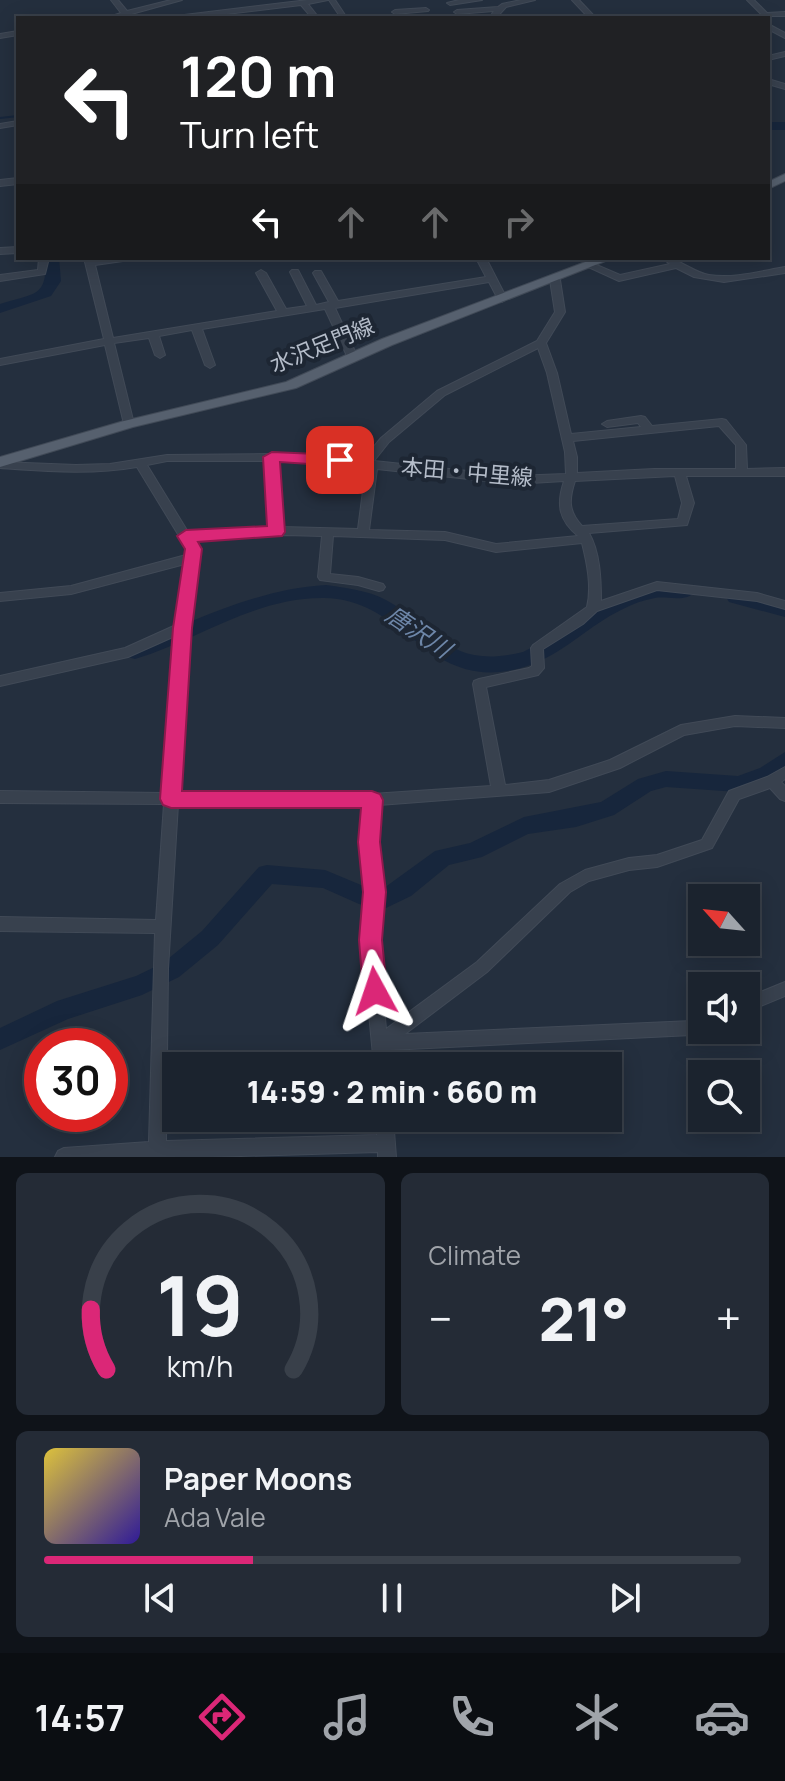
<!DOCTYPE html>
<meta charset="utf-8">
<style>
:root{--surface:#1b232e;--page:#242b36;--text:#f1f3f6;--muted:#a0a4aa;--line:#39404a;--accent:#db2777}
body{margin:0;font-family:Manrope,"Noto Sans JP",sans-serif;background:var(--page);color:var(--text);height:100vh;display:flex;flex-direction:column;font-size:30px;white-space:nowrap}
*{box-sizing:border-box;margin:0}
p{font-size:26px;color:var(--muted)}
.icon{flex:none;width:44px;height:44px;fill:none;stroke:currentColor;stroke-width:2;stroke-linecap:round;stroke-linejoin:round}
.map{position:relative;height:1157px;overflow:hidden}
.details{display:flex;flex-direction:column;gap:16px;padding:16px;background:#0f1319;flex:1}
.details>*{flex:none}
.hud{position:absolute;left:16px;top:16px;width:754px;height:244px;border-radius:0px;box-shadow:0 4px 20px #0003,0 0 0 2px var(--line);background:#202124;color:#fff;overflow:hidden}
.needle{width:52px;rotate:297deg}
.buttons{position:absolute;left:688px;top:884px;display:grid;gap:16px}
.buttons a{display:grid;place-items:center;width:72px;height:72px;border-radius:0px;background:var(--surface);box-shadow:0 4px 20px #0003,0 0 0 2px var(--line);font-size:40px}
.speed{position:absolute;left:24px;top:1028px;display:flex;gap:16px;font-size:40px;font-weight:700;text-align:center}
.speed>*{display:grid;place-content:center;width:104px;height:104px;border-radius:50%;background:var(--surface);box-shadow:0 4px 20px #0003,0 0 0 2px var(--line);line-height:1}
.speed .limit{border:12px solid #d22;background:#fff;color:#111}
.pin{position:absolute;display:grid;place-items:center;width:68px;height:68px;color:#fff;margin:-34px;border-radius:16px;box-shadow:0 4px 12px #0006}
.me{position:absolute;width:88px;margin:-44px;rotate:355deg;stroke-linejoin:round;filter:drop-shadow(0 0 6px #0008)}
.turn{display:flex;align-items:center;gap:28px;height:168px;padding:0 32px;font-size:36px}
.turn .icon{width:104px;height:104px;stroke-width:2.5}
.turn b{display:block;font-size:56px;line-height:68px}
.lanes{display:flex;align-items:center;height:76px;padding:0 32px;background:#0003;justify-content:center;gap:40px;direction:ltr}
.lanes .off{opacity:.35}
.big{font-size:60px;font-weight:800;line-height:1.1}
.details .card{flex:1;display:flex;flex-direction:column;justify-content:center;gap:12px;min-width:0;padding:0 28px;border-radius:12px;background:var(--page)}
.details .dial{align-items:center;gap:0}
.dial svg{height:208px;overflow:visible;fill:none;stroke:var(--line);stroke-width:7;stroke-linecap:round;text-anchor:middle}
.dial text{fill:var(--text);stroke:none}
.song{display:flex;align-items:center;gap:24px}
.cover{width:96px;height:96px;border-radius:12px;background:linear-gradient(135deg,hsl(50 70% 55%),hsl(250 70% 35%))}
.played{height:8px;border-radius:4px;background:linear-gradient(90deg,var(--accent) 30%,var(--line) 30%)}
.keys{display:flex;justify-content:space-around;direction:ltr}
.heat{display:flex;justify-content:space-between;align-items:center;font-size:44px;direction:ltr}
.details .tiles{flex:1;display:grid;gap:16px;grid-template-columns:1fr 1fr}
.card:last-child{grid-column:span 2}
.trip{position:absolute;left:162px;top:1052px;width:460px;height:80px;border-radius:0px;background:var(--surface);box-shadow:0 4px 20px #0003,0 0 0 2px var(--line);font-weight:800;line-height:80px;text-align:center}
.tab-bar{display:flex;height:128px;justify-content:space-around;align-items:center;background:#0b0e12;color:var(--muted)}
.tab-bar .icon{width:56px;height:56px}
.tab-bar .active{color:var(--accent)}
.tab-bar b{font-size:36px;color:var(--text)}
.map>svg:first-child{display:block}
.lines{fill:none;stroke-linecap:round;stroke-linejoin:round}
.stream{stroke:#17263c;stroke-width:2}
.river{fill:#17263c;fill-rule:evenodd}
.minor-casing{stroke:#414a57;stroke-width:2}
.major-casing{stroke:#414a57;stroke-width:2}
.minor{fill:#38414e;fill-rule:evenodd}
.major{fill:#56606e;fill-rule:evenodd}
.route{fill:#db2777;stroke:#8e194d;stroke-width:2}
.labels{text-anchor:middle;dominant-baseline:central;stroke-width:8;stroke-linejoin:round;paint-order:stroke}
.street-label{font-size:22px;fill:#b4bcc9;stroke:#1d2633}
.water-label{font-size:24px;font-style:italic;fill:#6d86a8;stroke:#1d2633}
</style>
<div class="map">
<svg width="785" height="1157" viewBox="0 0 785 1157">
<rect width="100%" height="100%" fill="#242f3e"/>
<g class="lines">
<path class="stream" d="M0 118 18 116"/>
<path class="river" d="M768 122H785V130H768Z
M45 258H59L61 281 51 296 0 313V304C34 293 48 298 45 258Z
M326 585C346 588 367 590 386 600 441 630 449 670 523 652 574 628 614 584 673 585 683 585 689 583 695 591 687 603 668 596 655 598 643 600 632 604 621 610 590 625 566 651 533 664 429 702 411 599 324 598 255 597 199 640 135 659L128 657 126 652 128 647C194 622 255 589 326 585Z
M735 591 785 603V617L729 602 726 597 729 592Z
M785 752V771L774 780 738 792 666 787 651 791 614 815 576 827 528 834 482 857 449 865 411 896 386 908 359 904 323 888 272 884 218 945 179 977 142 995 68 1019 0 1050V1028L57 1001 136 976 163 963 202 931 259 867 267 865 325 870 361 885 384 888 435 851 470 843 524 817 601 802 638 779 666 771 738 776 760 768Z"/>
<defs>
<path id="minor" d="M111 0H118L127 11 171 0H182L117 18H106L121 13Z
M308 0H328L308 4 319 18H312L301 5 193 18H173L176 16Z
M329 0H335L347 18H341Z
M459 0H482L450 5 447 3Z
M521 0H535L506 7 496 18H489L494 11 457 14 454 12 457 10 498 7 502 4Z
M572 0H579L596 18H589Z
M747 0H754L767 13 785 12V16H763Z
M426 8 429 10 428 11 395 14 392 12 395 10Z
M768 24 785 33V38L768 29Z
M18 31V35L0 38V34Z
M785 52V56L768 60V56Z
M768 79 785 84V89L768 84Z
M18 121V125L0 128V124Z
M18 178V184L0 186V180Z
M18 247V253L0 254V248Z
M39 258H49L45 274 0 281V275L38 270Z
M84 258H94V260L128 258 123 261 95 265 113 338 277 311 256 273 261 270 266 273 286 309 307 306 290 272 292 270H298L316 305 329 302 313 273 315 271H321L338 301 486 277 476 258H486L507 299 502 302 499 301 489 282 335 308 358 358 353 361 348 358 325 309 202 329 215 365 210 368 205 365 192 330 159 336 165 355 160 358 155 355 149 338 114 343 134 424 129 427 124 424 105 345 0 365V359L104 339Z
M662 258C680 258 692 272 709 275 734 279 761 271 785 267V273L724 282 694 277 676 268 619 281 584 265 586 263H592L620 275 670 264Z
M555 277 560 280 565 312 546 343 557 373 571 434 641 427 638 423 607 427 602 424 607 421 641 416 645 417 652 426 722 419 726 420 746 445 747 469 785 468V476H686L694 503 687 525 589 533C600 552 601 579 601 601L657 582 757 593 785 601V609L757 601 657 590 597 611 583 624 543 649 544 668 538 675 486 687 505 785 549 780 610 760 681 725 735 716 785 718V728L735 726 684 735 620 768 549 792 379 805 376 842 381 892 378 940 386 1029 477 962 560 884 585 870 629 858 657 855 702 840 729 791 767 777 785 767V779L781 782 785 786V801L780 799 770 788 739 799 712 848 657 867 629 870 589 881 570 892 487 972 405 1034 692 1021 702 1017V1030H706L692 1035 389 1050 390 1066H374L362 940 367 892 362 842 365 806 178 804 168 969 166 1141 377 1135V1118H393L396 1157H378V1152L207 1157H55L58 1151 64 1148 149 1142 155 933 0 931V917L156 920 164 804 0 803V791L164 793 175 636 128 657 0 686V676L125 648 176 625 185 564 71 594 0 601V593L71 586 186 555 187 549 137 467C91 475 46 471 0 468V462L76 465 110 464 167 455 272 454H296L362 461 381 438 437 391 537 341 555 312 550 280ZM538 348 547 373 565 452 566 474 514 476 374 461 389 442 445 395ZM719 426 736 445V469H654L577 473V457L573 441ZM296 460 366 468 358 529 282 527 278 461ZM167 461H267L270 528 188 532 147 465ZM377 469 514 484 564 481C556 505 559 520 578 536L496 544 445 532 369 530ZM675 476 682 503 678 519 582 526C568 511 569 499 575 481ZM287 535 322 536 318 577 320 580 358 585 379 591 383 590 385 587 383 584 358 577 330 574 333 536 445 540 496 552 582 543C587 563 592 587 587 607L533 645 531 648 532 666 529 668 479 679 474 681 473 684 491 786 372 794 178 793 188 628 199 549 193 540Z
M785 982V996L746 1012V998Z"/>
<path id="major" d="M785 174V181L768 189V182Z
M596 258H613L392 345 296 388 133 427 0 467V457L124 421 286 382 382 339Z"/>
</defs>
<use href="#minor" class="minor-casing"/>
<use href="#major" class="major-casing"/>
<use href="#minor" class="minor"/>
<use href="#major" class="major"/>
</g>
<path class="route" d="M272 452 340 455 348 460 340 466 280 462 285 532 282 536 198 542 202 549 192 628 182 791H372L380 794 383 800 380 842 386 892 382 940 387 991 384 999 375 1002 367 999 363 991 359 940 363 892 358 842 361 808H171L163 805 160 799 173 628 185 549 177 536 186 530 267 526 263 457Z"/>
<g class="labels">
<g class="street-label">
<text transform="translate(322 345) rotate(-22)">水沢足門線</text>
<text transform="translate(467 472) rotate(5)">本田・中里線</text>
</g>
<g class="water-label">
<text transform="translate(419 631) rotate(34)">唐沢川</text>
</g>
</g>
</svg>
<div class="buttons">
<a><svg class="needle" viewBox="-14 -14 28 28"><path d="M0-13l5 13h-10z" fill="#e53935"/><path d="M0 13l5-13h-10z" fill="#a0a4aa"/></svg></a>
<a><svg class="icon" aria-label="sound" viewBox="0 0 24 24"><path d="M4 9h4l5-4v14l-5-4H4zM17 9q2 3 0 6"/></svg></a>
<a><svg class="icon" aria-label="search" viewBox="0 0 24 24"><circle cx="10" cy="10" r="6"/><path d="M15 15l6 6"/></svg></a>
</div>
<div class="speed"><div class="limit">30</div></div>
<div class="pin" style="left:340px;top:460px;background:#d93025"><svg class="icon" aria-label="arrive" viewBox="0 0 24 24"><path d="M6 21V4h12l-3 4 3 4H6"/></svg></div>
<svg class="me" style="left:375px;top:991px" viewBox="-20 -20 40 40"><path d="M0-17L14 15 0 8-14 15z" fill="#db2777" stroke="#fff" stroke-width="4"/></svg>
<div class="trip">14:59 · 2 min · 660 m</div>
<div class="hud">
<div class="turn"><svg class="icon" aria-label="left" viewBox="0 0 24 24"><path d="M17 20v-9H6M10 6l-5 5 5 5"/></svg><div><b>120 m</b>Turn left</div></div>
<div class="lanes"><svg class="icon" aria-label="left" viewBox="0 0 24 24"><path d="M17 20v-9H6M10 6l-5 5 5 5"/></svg><svg class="icon off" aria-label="ahead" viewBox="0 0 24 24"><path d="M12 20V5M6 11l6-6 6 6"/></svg><svg class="icon off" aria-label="ahead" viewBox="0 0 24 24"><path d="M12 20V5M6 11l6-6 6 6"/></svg><svg class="icon off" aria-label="right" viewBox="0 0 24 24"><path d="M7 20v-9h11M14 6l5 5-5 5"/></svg></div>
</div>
</div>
<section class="details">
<div class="tiles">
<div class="card dial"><svg viewBox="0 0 100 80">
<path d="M14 69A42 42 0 1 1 86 69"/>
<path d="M14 69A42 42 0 0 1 8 46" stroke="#db2777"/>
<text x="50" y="56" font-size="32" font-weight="700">19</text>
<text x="50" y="72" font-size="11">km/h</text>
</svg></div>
<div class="card"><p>Climate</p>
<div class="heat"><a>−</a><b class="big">21°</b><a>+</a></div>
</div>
<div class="card">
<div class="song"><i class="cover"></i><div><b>Paper Moons</b><p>Ada Vale</p></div></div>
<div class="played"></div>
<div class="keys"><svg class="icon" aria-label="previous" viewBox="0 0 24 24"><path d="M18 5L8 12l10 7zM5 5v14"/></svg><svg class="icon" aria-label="pause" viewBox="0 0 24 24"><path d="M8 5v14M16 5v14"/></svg><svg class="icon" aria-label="next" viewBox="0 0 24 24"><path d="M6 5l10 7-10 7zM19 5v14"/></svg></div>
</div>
</div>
</section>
<nav class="tab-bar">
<b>14:57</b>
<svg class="icon active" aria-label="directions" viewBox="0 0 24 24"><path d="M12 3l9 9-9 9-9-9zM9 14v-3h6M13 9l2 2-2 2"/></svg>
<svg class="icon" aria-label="music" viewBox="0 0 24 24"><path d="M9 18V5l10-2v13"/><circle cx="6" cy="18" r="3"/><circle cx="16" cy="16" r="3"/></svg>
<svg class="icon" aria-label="phone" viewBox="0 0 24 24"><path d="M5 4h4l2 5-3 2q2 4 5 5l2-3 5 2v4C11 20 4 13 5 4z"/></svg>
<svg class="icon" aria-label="climate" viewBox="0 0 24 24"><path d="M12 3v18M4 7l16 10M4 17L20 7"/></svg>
<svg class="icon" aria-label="car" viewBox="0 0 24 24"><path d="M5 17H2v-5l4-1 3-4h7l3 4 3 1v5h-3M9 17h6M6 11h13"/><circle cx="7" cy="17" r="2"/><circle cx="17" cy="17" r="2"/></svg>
</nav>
